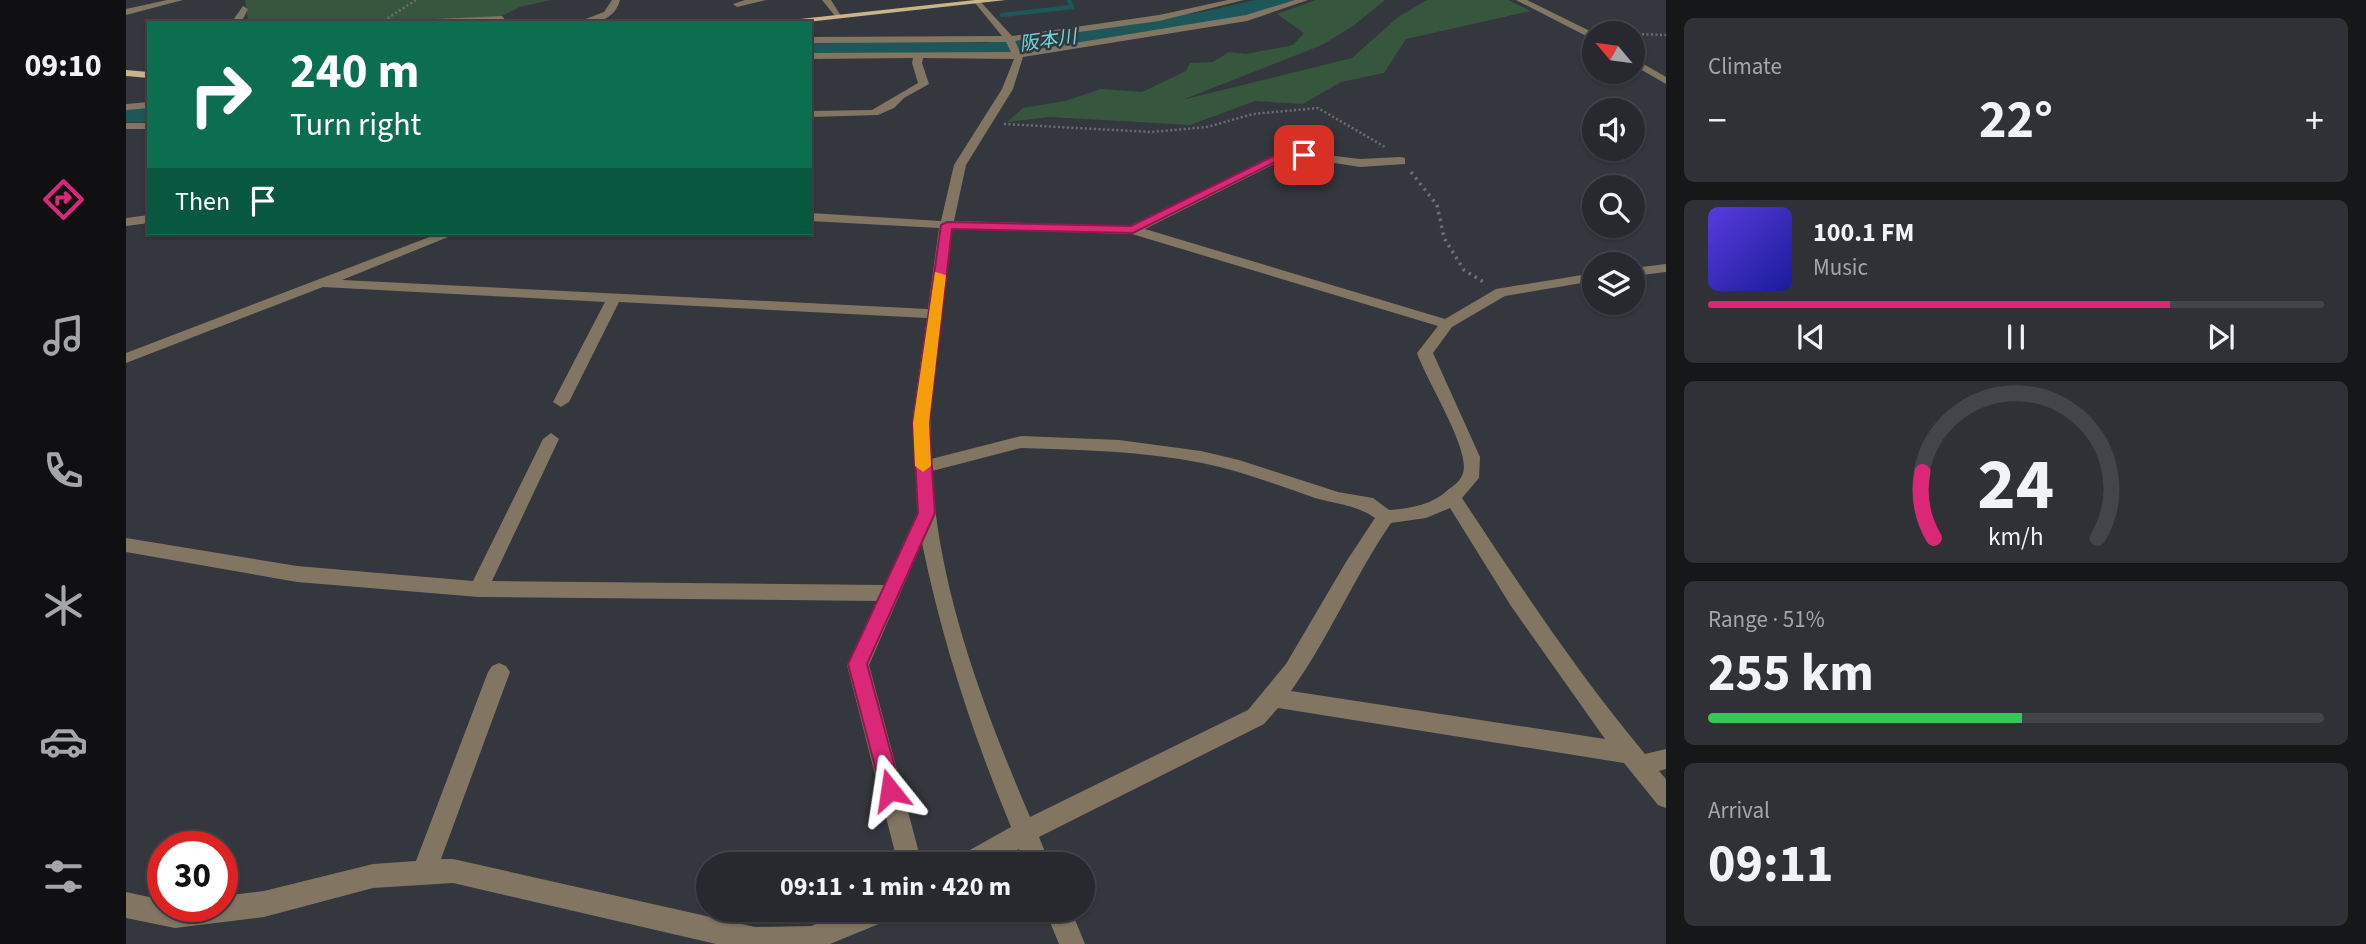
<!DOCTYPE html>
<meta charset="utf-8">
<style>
:root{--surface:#27292e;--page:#2f3136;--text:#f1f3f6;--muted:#a4a6aa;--line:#43454a;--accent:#db2777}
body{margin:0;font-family:"Source Sans 3","Noto Sans JP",sans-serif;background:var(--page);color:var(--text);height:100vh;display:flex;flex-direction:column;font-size:26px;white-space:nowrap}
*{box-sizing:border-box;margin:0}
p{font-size:23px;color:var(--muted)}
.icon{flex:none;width:38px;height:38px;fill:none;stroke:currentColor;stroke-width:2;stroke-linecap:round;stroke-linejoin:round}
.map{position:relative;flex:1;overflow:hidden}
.details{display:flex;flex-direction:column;gap:18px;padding:18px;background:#151719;width:700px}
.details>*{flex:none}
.top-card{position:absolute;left:21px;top:21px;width:665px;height:214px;border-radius:0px;box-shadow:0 2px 5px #0004,0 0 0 2px var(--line);background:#0b6e4f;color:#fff;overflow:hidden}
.needle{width:46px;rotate:299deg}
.buttons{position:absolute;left:1456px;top:21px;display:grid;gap:14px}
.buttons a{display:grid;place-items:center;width:63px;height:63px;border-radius:50%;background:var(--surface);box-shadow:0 2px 5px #0004,0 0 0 2px var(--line);font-size:35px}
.speed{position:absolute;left:21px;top:831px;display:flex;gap:14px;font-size:35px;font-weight:700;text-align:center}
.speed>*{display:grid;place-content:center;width:91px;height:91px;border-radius:50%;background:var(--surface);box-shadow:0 2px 5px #0004,0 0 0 2px var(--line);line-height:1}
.speed .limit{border:10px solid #d22;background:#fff;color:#111}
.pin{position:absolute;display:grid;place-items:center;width:60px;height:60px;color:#fff;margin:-30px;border-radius:14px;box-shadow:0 4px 10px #0006}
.me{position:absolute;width:77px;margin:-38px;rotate:345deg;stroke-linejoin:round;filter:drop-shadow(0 0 5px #0008)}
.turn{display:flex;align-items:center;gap:24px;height:147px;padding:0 28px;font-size:32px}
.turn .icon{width:91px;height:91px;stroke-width:2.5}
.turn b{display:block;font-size:49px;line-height:60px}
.then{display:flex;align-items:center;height:66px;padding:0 28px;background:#0003;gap:14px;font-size:26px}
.big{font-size:52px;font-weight:700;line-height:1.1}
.details .widget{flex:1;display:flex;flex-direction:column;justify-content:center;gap:10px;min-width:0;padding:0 24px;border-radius:10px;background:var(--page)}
.details .dial{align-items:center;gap:0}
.dial svg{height:182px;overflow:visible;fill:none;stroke:var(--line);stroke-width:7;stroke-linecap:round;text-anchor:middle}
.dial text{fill:var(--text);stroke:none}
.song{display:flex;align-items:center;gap:21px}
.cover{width:84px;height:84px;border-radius:10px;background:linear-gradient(135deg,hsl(250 70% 55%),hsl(240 70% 35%))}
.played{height:7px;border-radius:4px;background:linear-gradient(90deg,var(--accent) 75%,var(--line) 75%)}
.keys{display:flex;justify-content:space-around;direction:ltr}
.heat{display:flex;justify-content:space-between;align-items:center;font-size:38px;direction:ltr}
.charge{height:10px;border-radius:5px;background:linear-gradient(90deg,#34c759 51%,var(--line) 0)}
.trip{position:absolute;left:570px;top:852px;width:399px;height:70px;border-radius:35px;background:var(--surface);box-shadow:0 2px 5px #0004,0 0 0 2px var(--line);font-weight:700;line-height:70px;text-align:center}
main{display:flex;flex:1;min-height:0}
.dock{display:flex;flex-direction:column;width:126px;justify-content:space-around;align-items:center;background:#101012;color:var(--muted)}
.dock .icon{width:49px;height:49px}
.dock .current{color:var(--accent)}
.dock b{font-size:32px;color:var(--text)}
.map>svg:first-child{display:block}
.green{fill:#36573d}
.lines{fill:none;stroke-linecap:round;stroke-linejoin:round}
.stream{stroke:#1d575a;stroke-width:4.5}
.river{fill:#1d575a;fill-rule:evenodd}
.path-far1{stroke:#6c6e74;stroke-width:2.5;stroke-dasharray:2 2.5;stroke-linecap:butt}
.path{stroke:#6c6e74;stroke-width:3.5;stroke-dasharray:2.5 4.5;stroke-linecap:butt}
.minor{fill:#827662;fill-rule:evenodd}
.major{fill:#ccb48a;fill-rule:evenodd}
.route{fill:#db2777;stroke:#8e194d;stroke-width:2}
.slow{fill:#f59e0b}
.labels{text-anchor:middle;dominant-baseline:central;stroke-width:5;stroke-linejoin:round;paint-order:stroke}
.far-water-label{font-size:19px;font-style:italic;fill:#68dae0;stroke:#34373d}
</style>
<main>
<nav class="dock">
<b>09:10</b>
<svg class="icon current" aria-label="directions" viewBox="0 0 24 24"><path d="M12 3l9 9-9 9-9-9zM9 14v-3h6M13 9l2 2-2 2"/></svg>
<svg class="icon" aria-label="music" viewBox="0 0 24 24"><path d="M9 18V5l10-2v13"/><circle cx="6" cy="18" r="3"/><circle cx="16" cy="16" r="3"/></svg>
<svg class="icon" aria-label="phone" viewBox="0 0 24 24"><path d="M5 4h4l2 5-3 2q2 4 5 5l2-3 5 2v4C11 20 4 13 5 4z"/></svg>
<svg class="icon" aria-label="climate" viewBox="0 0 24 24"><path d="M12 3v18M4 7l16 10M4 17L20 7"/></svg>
<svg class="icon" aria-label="car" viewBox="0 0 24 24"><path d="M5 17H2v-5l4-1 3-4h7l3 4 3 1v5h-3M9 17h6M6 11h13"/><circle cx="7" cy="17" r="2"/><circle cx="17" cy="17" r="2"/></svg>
<svg class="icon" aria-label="filters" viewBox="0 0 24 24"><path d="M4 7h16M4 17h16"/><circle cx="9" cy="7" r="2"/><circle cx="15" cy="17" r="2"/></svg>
</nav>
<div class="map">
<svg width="1540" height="944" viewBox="0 0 1540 944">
<rect width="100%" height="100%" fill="#34373d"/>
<path class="green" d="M119 0H425L394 7 376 16 257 23H131L122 20Z
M1190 0H1259L1227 26 1196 45 1056 100 1226 58 1272 17 1301 0H1382L1405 11 1280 39 1258 73 1215 82 1177 104 1129 101 1064 125 924 117 881 122 897 108 939 101 975 89 1016 92 1060 71 1064 63 1087 62 1103 52 1120 54 1167 45 1178 33 1151 14Z"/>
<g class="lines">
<path class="stream" d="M876 15 946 7 943 0"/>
<path class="river" d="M1129 0H1168L1165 5 1076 26 859 57 726 53 684 55V41L859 43 1076 12Z
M0 106H23V122H0Z"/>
<path class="path-far1" d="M254 23 290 0
M1507 34 1540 35
M878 124 1025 132 1081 127 1127 114 1192 108 1259 147"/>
<path class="path" d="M1285 172 1311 205 1318 238 1338 270 1359 283"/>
<path class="minor" d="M41 0H57L0 15V9Z
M486 0H494C488 22 468 23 449 23L478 12Z
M619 0H640L611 7 607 4Z
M696 0H705L715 16H709Z
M853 0 886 36 1033 15 1102 0H1118L1033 21 889 41 894 52 1120 15 1169 0H1182L1121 21 897 57 887 89 840 165 828 221 1005 226 1158 150 1234 159 1275 157 1279 158V164L1234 167 1164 156 1019 229 1319 319 1370 289 1468 273V281L1379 296 1326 327 1307 353 1354 457 1353 478 1336 498C1394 586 1452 674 1519 754L1540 749V769L1533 771 1540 779V808L1532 805 1498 763 1152 708 1138 724 913 837 924 864H900L893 849 867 864H832L835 855 885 827C847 735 816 641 796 543L743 665 796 864H772L721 665 751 601 353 597 171 582 0 552V538L171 566 347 581 417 439 425 433 433 439 366 581 758 585 792 512 787 416 801 318 493 302 443 402 435 407 427 402 479 302 197 287 0 363V353L314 233H332L216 280 802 309 813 228 684 221V213L815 221 828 165 876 89 888 59 797 58 796 63 803 84 778 98 768 108 752 115 684 117V111L746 110 792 83 786 63 787 58 684 59V53L885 52 880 42 684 43V37L876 36 849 3ZM826 229 1006 234 1312 326 1291 353C1300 380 1345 450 1337 473 1335 480 1329 485 1323 489 1306 505 1286 508 1263 510L1247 498 1212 492 1113 460 1075 451 993 440 895 436 805 459 804 406ZM895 448C956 450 1017 451 1076 463 1115 471 1152 485 1189 498 1210 504 1231 505 1249 518L1220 562 1160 664 1122 710 904 817C858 709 812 590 806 471ZM1324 508 1385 606 1479 739 1165 691C1203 638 1228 577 1265 523L1300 518Z
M1390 0H1401L1468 33V40Z
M117 6 122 9 115 23H105Z
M376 16 382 23H283L287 20Z
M1507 58 1540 77V84L1507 65Z
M23 102V108L0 110V104Z
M0 123H23V129H0Z
M23 215V223L0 226V218Z
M1540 264V272L1507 276V268Z
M373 663 380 666 384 672 315 859H327L629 927 685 926 724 910H769L765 919 704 944H590L327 883 247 888 138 917 49 928 0 918V892L37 900V906H96V896L138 891 247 864 290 861 362 672 366 666Z
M919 910H945L959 944H933Z"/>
<path class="major" d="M849 0H880L672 23H637Z
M0 70 23 72V78L0 76Z"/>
</g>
<path class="route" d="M1162 149 1183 155 1178 158 1163 155 1007 233 826 229 803 423 809 513 741 664 775 790 772 797 764 800 757 797 722 664 792 513 787 423 815 225 821 222 1005 226Z"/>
<path class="slow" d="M809 272 820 275 803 423 805 466 797 472 789 466 787 423Z"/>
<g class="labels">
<g class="far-water-label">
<text transform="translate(922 41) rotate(-8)">阪本川</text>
</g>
</g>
</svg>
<div class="buttons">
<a><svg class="needle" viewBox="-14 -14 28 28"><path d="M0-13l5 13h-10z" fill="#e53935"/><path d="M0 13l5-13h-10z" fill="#a4a6aa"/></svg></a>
<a><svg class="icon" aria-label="sound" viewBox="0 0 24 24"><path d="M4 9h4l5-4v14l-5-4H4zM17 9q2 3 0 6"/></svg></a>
<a><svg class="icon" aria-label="search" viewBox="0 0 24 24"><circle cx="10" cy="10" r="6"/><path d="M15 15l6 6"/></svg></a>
<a><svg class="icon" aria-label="layers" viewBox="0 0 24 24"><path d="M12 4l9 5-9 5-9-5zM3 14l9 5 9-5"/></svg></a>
</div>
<div class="speed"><div class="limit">30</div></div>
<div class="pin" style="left:1178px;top:155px;background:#d93025"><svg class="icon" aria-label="arrive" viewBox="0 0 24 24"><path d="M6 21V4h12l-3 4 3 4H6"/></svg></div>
<svg class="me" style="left:764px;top:790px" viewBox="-20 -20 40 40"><path d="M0-17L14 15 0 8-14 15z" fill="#db2777" stroke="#fff" stroke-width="4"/></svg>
<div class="trip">09:11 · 1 min · 420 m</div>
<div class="top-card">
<div class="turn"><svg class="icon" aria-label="right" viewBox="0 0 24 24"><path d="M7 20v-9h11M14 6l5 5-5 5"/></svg><div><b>240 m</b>Turn right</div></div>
<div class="then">Then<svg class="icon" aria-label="arrive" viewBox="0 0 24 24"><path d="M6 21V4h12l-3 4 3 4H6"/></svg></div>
</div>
</div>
<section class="details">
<div class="widget"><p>Climate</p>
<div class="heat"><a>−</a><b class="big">22°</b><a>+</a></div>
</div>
<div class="widget">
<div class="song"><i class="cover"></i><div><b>100.1 FM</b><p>Music</p></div></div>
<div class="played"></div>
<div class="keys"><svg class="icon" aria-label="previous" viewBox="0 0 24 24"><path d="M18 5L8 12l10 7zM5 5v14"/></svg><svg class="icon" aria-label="pause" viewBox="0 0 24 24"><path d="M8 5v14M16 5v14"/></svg><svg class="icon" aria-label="next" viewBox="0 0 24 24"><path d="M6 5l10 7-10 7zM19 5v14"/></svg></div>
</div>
<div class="widget dial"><svg viewBox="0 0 100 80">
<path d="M14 69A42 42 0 1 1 86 69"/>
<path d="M14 69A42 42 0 0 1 9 40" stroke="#db2777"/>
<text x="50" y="56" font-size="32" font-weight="700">24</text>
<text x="50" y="72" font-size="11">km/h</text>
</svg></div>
<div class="widget"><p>Range · 51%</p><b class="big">255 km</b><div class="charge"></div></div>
<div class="widget"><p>Arrival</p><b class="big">09:11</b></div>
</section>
</main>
